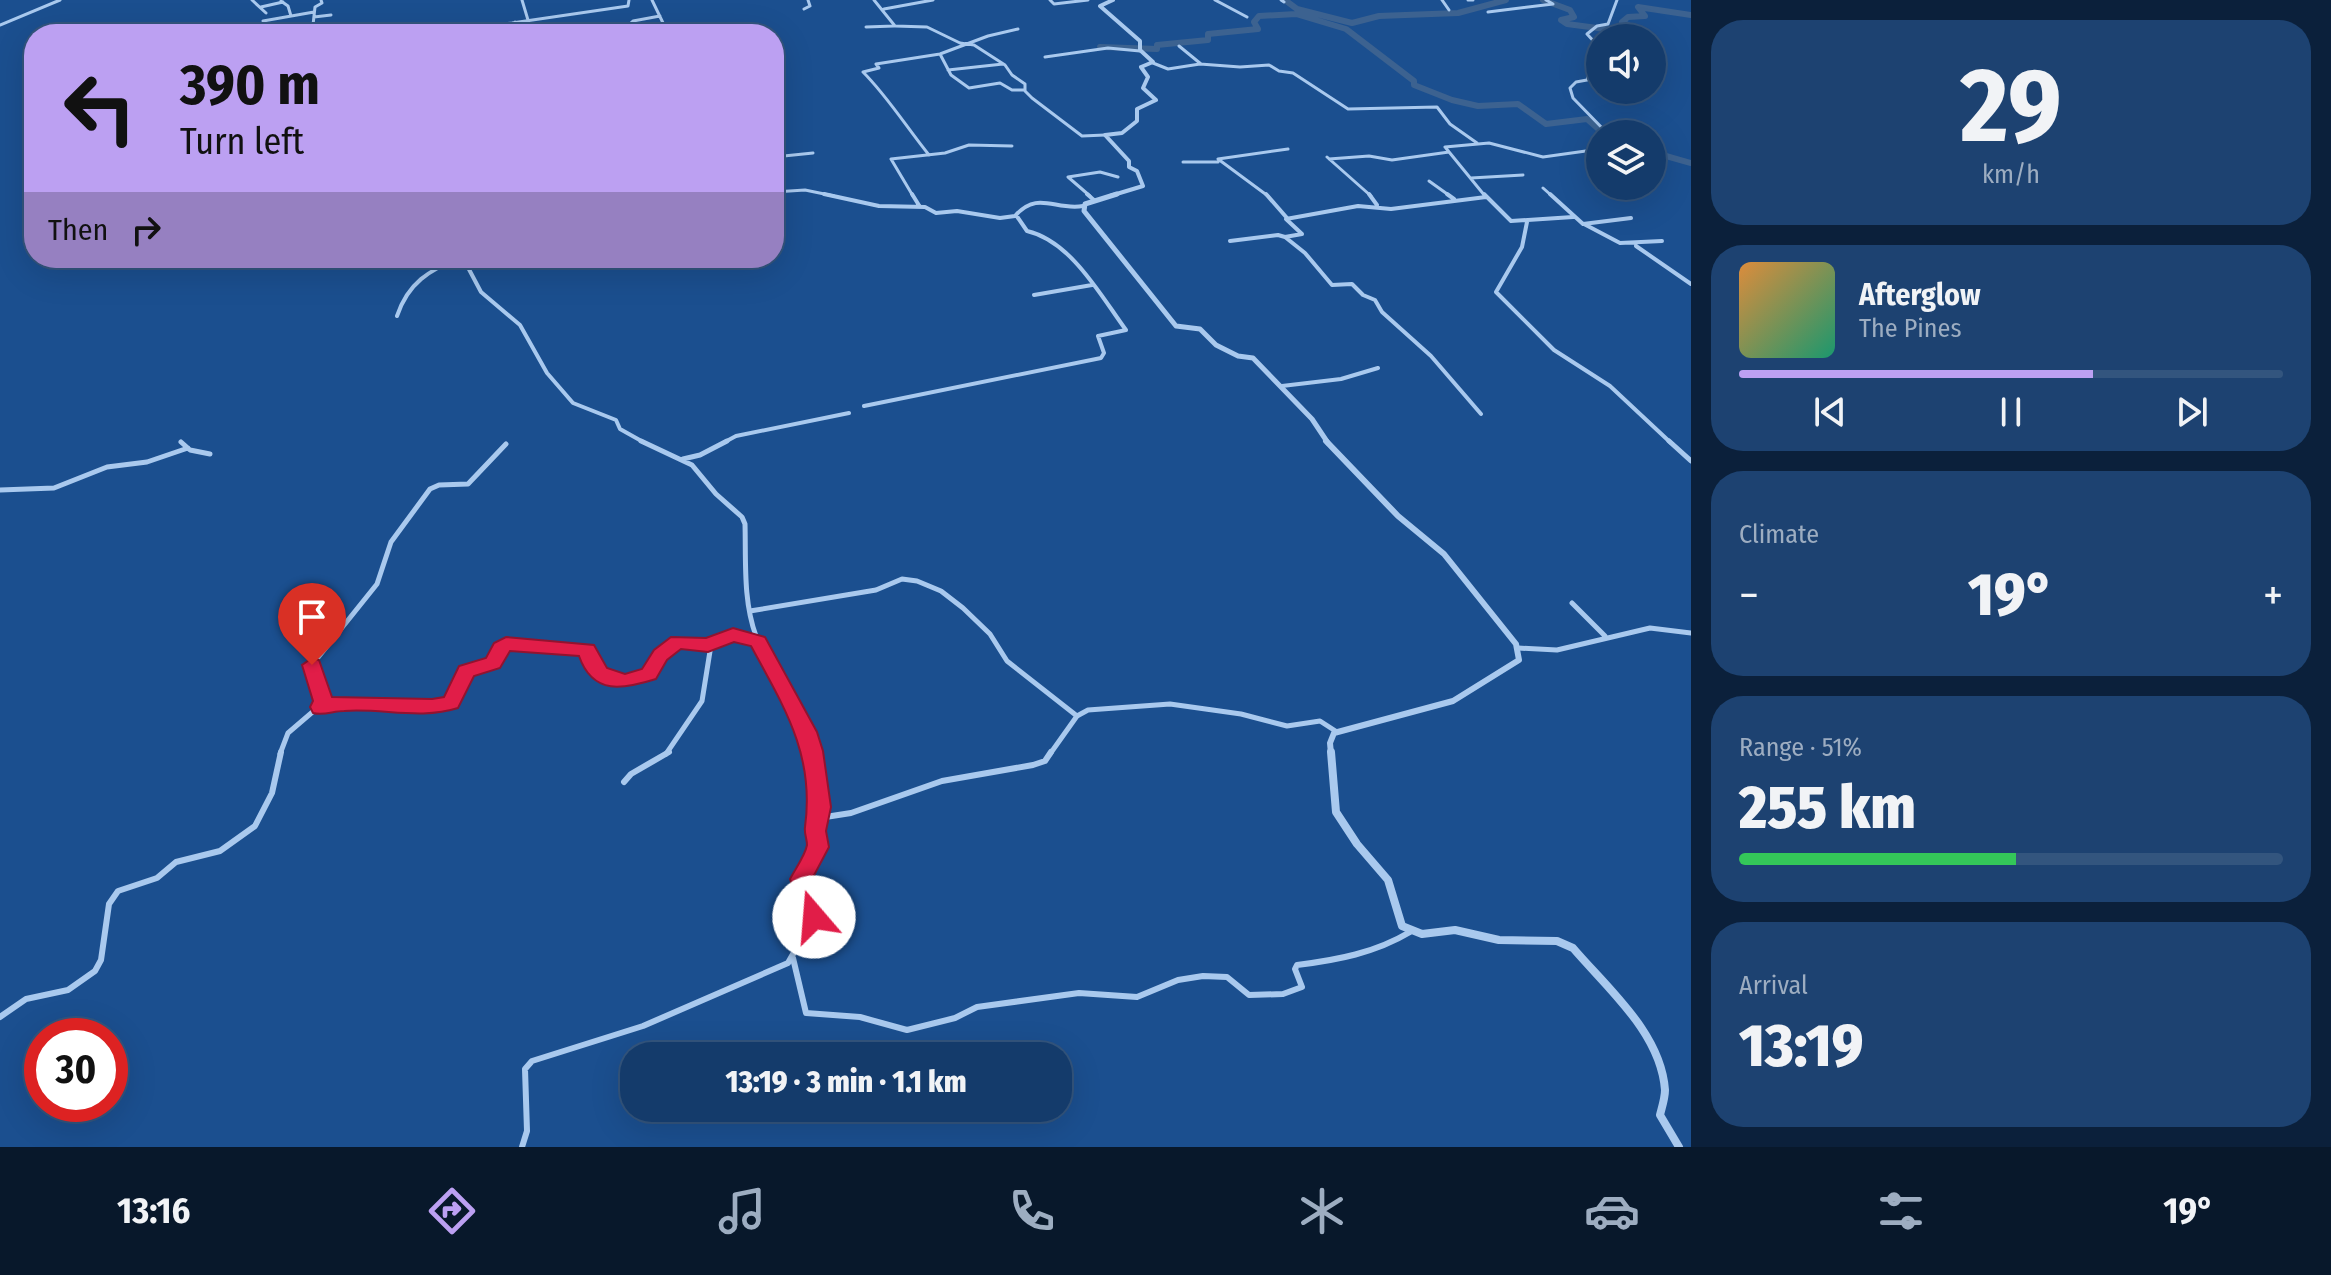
<!DOCTYPE html>
<meta charset="utf-8">
<style>
:root{--surface:#143b6b;--page:#1d4271;--text:#f1f3f6;--muted:#9dadc1;--line:#33557e;--accent:#bca0f2}
body{margin:0;font-family:"Fira Sans Condensed",sans-serif;background:var(--page);color:var(--text);height:100vh;display:flex;flex-direction:column;font-size:30px;white-space:nowrap}
*{box-sizing:border-box;margin:0}
p{font-size:26px;color:var(--muted)}
.icon{flex:none;width:44px;height:44px;fill:none;stroke:currentColor;stroke-width:2;stroke-linecap:round;stroke-linejoin:round}
.map{position:relative;flex:1;overflow:hidden}
.panel{display:flex;flex-direction:column;gap:20px;padding:20px;background:#0b203b;width:640px}
.panel>*{flex:none}
.hud{position:absolute;left:24px;top:24px;width:760px;height:244px;border-radius:32px;box-shadow:0 8px 32px #0002,0 0 0 2px var(--line);background:#bca0f2;color:#111;overflow:hidden}
.controls{position:absolute;left:1586px;top:24px;display:grid;gap:16px}
.controls a{display:grid;place-items:center;width:80px;height:80px;border-radius:50%;background:var(--surface);box-shadow:0 8px 32px #0002,0 0 0 2px var(--line);font-size:40px}
.speed{position:absolute;left:24px;top:1018px;display:flex;gap:16px;font-size:40px;font-weight:700;text-align:center}
.speed>*{display:grid;place-content:center;width:104px;height:104px;border-radius:50%;background:var(--surface);box-shadow:0 8px 32px #0002,0 0 0 2px var(--line);line-height:1}
.speed .limit{border:12px solid #d22;background:#fff;color:#111}
.pin{position:absolute;display:grid;place-items:center;width:68px;height:68px;color:#fff;margin:-82px -34px;border-radius:50% 50% 50% 0;rotate:-45deg;box-shadow:0 0 8px #0007}
.pin .icon{rotate:45deg}
.me{position:absolute;width:88px;margin:-44px;rotate:342deg;stroke-linejoin:round;filter:drop-shadow(0 0 6px #0008)}
.turn{display:flex;align-items:center;gap:28px;height:168px;padding:0 24px;font-size:36px}
.turn .icon{width:104px;height:104px;stroke-width:2.5}
.turn b{display:block;font-size:56px;line-height:68px}
.then{display:flex;align-items:center;height:76px;padding:0 24px;background:#0003;gap:16px;font-size:30px}
.big{font-size:60px;font-weight:800;line-height:1.1}
.panel .card{flex:1;display:flex;flex-direction:column;justify-content:center;gap:12px;min-width:0;padding:0 28px;border-radius:32px;background:var(--page)}
.panel .dial{align-items:center;gap:0}
.dial b{font-size:104px;line-height:1}
.song{display:flex;align-items:center;gap:24px}
.cover{width:96px;height:96px;border-radius:12px;background:linear-gradient(135deg,hsl(30 70% 55%),hsl(160 70% 35%))}
.played{height:8px;border-radius:4px;background:linear-gradient(90deg,var(--accent) 65%,var(--line) 65%)}
.keys{display:flex;justify-content:space-around;direction:ltr}
.heat{display:flex;justify-content:space-between;align-items:center;font-size:44px;direction:ltr}
.charge{height:12px;border-radius:6px;background:linear-gradient(90deg,#34c759 51%,var(--line) 0)}
.trip{position:absolute;left:620px;top:1042px;width:452px;height:80px;border-radius:32px;background:var(--surface);box-shadow:0 8px 32px #0002,0 0 0 2px var(--line);font-weight:800;line-height:80px;text-align:center}
.menu{display:flex;height:128px;justify-content:space-around;align-items:center;background:#08182b;color:var(--muted)}
.menu .icon{width:56px;height:56px}
.menu .active{color:var(--accent)}
.menu b{font-size:36px;color:var(--text)}
main{display:flex;flex:1;min-height:0}
.map>svg:first-child{display:block}
.lines{fill:none;stroke-linecap:round;stroke-linejoin:round}
.river{stroke:#3c6290;stroke-width:6}
.minor-far3{stroke:#a9c9ee;stroke-width:3}
.minor-far2{stroke:#a9c9ee;stroke-width:4}
.minor-far1{stroke:#a9c9ee;stroke-width:5}
.minor{stroke:#a9c9ee;stroke-width:6}
.tertiary-far3{stroke:#a9c9ee;stroke-width:4}
.tertiary-far2{stroke:#a9c9ee;stroke-width:5}
.tertiary-far1{stroke:#a9c9ee;stroke-width:6}
.tertiary{stroke:#a9c9ee;stroke-width:8}
.route{fill:#e11d48;stroke:#92132f;stroke-width:2}
</style>
<main>
<div class="map">
<svg width="1691" height="1147" viewBox="0 0 1691 1147">
<rect width="100%" height="100%" fill="#1b4f8f"/>
<g class="lines">
<path class="river" d="M1285 0 1297 9 1352 23 1379 16 1458 13 1506 0
M1543 0 1570 10 1574 17 1561 20 1567 24 1635 33 1641 32 1622 22 1628 17 1645 16 1638 7 1691 15
M1100 47 1157 49V45L1208 40V34L1258 29 1254 22 1259 16 1296 14 1346 29 1414 81V85L1452 100 1478 106 1518 104 1546 124 1587 119 1604 134
M1600 146 1596 149 1600 151
M1652 152 1691 163"/>
<path class="minor-far3" d="M252 0 266 13
M522 0 528 20
M652 0 664 25
M874 0 895 26 927 27 960 43 974 45 1005 65 1012 75 1025 84V91L1032 98 1082 136 1105 135
M1050 0 1054 4 1088 0
M1215 0 1247 17
M1281 0 1284 2
M1442 0 1449 10
M1468 0H1473
M281 1 288 6 291 16
M261 7 283 2
M804 9 810 6 808 0
M884 9 933 0
M1488 12 1553 4 1546 0
M314 17 331 15
M263 21 314 12
M515 22 522 34
M0 25 60 0
M866 27 894 26
M312 34 315 7 322 3 321 0
M400 34 512 23 628 6 629 0
M613 34 621 32 633 21 660 16
M1179 46 1201 64
M940 54 951 75 969 88 1000 83 1012 90H1025
M1045 57 1108 48 1140 51
M1600 57 1598 46 1587 34 1597 26 1608 24 1617 0
M1600 58H1594L1587 80 1576 82 1570 88 1573 98 1608 134
M1153 63 1168 69 1200 64 1240 67 1269 65 1279 71 1293 73 1348 109 1437 107 1450 124 1477 143
M948 70 1003 64
M1445 147 1485 196
M1445 147 1489 143 1543 157 1600 149
M929 155C907 128 888 97 863 72L879 68 876 64 940 54 988 36 1018 29
M774 157 813 153
M1327 157 1371 196
M1329 159 1369 156 1392 160 1449 152
M1183 162H1218
M1471 178 1523 175
M1429 181 1450 196
M1543 188 1552 196
M774 192 805 190 834 196
M913 196 891 159 945 153 969 145 1012 146
M1090 196 1068 177 1100 172 1118 177
M1268 196 1218 159 1288 149"/>
<path class="minor-far2" d="M824 194 879 206 925 207 936 213 957 211 1000 218 1015 216C1038 190 1055 211 1083 206
M912 194 920 207
M1087 194 1095 201
M1266 194 1287 218
M1369 194 1377 205
M1447 194 1454 199
M1484 194 1511 221 1573 217
M1550 194 1583 224 1631 218
M1527 222 1522 247 1496 292 1554 350 1610 386 1671 443
M1584 224 1620 243 1662 241
M1230 241 1278 235 1285 237
M1636 246 1691 284
M463 258 481 292 520 325 547 373 573 403 616 420 620 429 645 443
M1034 295 1092 285
M397 316C408 283 429 270 460 258
M1282 386 1341 379 1378 368
M864 406 1101 358 1104 353 1098 336 1126 330C1101 296 1071 241 1027 231L1016 215
M1481 414 1431 356 1382 312 1375 300 1363 295 1352 284 1332 285 1305 253 1285 237 1302 234 1286 219 1358 206 1391 209 1486 197
M723 443 736 436 849 413"/>
<path class="minor-far1" d="M641 441 692 465 716 494 742 517 745 524C746 561 743 601 756 636 772 676 804 711 812 754
M1669 441 1691 461
M181 442 190 450 210 454
M683 459 700 455 727 441
M0 490 54 488 107 467 147 462 188 448
M1572 603 1605 636
M750 611 876 590 902 579 917 581 941 591 963 608 990 634 1007 661 1077 716
M1518 648 1557 650 1650 628 1691 633
M320 707C359 700 419 718 453 701L466 671 494 663 500 648 506 644 587 650C599 680 619 690 649 674L660 655 678 642 708 645 733 635 757 641
M280 754 288 733 323 703 312 665 377 584 391 542 430 489 439 485 468 484 506 444
M666 754 702 701 711 645
M1050 754 1077 716 1088 710 1170 704 1241 714 1287 726 1320 721 1337 732"/>
<path class="minor" d="M624 782 631 774 669 752
M819 818 851 813 942 781 1033 765 1045 761 1051 752
M793 958 806 1013 860 1017 907 1030 955 1018 977 1007 1079 993 1137 997 1178 980 1203 976 1227 977 1249 995 1283 994 1302 987 1295 969 1297 965C1337 960 1375 953 1410 932
M0 1017 26 999 68 990 95 971 101 960 109 904 118 891 157 878 176 862 220 851 255 826 272 793 281 752
M522 1147 527 1131 525 1069 532 1061 643 1026 788 963 814 917 801 879 818 847 815 831 820 807 812 752"/>
<path class="tertiary-far3" d="M1110 196 1143 186 1137 171 1129 167V161L1105 135 1122 133 1137 121V109L1156 100 1143 88 1148 77 1141 67 1153 62 1140 50V41L1100 6 1113 0"/>
<path class="tertiary-far2" d="M1117 194 1085 204 1084 211 1176 326 1200 329 1216 345 1238 356 1253 358 1312 419 1328 443"/>
<path class="tertiary-far1" d="M1326 441 1398 516 1444 554 1516 644 1519 660 1453 701 1334 733 1330 743 1331 754"/>
<path class="tertiary" d="M1331 752 1336 812 1357 844 1388 880 1402 926 1422 934 1455 930 1499 940 1557 941 1573 948C1608 989 1661 1033 1665 1090 1665 1098 1662 1107 1660 1115L1679 1147"/>
</g>
<path class="route" d="M733 628 765 637 817 732 823 751 831 807 826 831 829 847 812 879 825 917 822 924 814 927 805 924 790 879C795 869 805 856 807 845 807 839 804 833 805 827 815 755 784 707 751 646L734 642 708 652 681 649 667 660 656 679C624 689 593 696 579 656L510 651 500 668 474 676 458 708C420 720 383 708 344 711 333 711 324 716 313 713L310 707 313 701 302 665 312 658 319 660 332 697 432 699 444 697 459 666 486 658 494 643 506 637 594 645 607 668 625 674 642 669 654 650 671 637 706 638Z"/>
</svg>
<div class="controls">
<a><svg class="icon" aria-label="sound" viewBox="0 0 24 24"><path d="M4 9h4l5-4v14l-5-4H4zM17 9q2 3 0 6"/></svg></a>
<a><svg class="icon" aria-label="layers" viewBox="0 0 24 24"><path d="M12 4l9 5-9 5-9-5zM3 14l9 5 9-5"/></svg></a>
</div>
<div class="speed"><div class="limit">30</div></div>
<div class="pin" style="left:312px;top:665px;background:#d93025"><svg class="icon" aria-label="arrive" viewBox="0 0 24 24"><path d="M6 21V4h12l-3 4 3 4H6"/></svg></div>
<svg class="me" style="left:814px;top:917px" viewBox="-20 -20 40 40"><circle r="19" fill="#fff"/><path d="M0-13L10 11 0 6-10 11z" fill="#e11d48"/></svg>
<div class="trip">13:19 · 3 min · 1.1 km</div>
<div class="hud">
<div class="turn"><svg class="icon" aria-label="left" viewBox="0 0 24 24"><path d="M17 20v-9H6M10 6l-5 5 5 5"/></svg><div><b>390 m</b>Turn left</div></div>
<div class="then">Then<svg class="icon" aria-label="right" viewBox="0 0 24 24"><path d="M7 20v-9h11M14 6l5 5-5 5"/></svg></div>
</div>
</div>
<section class="panel">
<div class="card dial"><b>29</b><p>km/h</p></div>
<div class="card">
<div class="song"><i class="cover"></i><div><b>Afterglow</b><p>The Pines</p></div></div>
<div class="played"></div>
<div class="keys"><svg class="icon" aria-label="previous" viewBox="0 0 24 24"><path d="M18 5L8 12l10 7zM5 5v14"/></svg><svg class="icon" aria-label="pause" viewBox="0 0 24 24"><path d="M8 5v14M16 5v14"/></svg><svg class="icon" aria-label="next" viewBox="0 0 24 24"><path d="M6 5l10 7-10 7zM19 5v14"/></svg></div>
</div>
<div class="card"><p>Climate</p>
<div class="heat"><a>−</a><b class="big">19°</b><a>+</a></div>
</div>
<div class="card"><p>Range · 51%</p><b class="big">255 km</b><div class="charge"></div></div>
<div class="card"><p>Arrival</p><b class="big">13:19</b></div>
</section>
</main>
<nav class="menu">
<b>13:16</b>
<svg class="icon active" aria-label="directions" viewBox="0 0 24 24"><path d="M12 3l9 9-9 9-9-9zM9 14v-3h6M13 9l2 2-2 2"/></svg>
<svg class="icon" aria-label="music" viewBox="0 0 24 24"><path d="M9 18V5l10-2v13"/><circle cx="6" cy="18" r="3"/><circle cx="16" cy="16" r="3"/></svg>
<svg class="icon" aria-label="phone" viewBox="0 0 24 24"><path d="M5 4h4l2 5-3 2q2 4 5 5l2-3 5 2v4C11 20 4 13 5 4z"/></svg>
<svg class="icon" aria-label="climate" viewBox="0 0 24 24"><path d="M12 3v18M4 7l16 10M4 17L20 7"/></svg>
<svg class="icon" aria-label="car" viewBox="0 0 24 24"><path d="M5 17H2v-5l4-1 3-4h7l3 4 3 1v5h-3M9 17h6M6 11h13"/><circle cx="7" cy="17" r="2"/><circle cx="17" cy="17" r="2"/></svg>
<svg class="icon" aria-label="filters" viewBox="0 0 24 24"><path d="M4 7h16M4 17h16"/><circle cx="9" cy="7" r="2"/><circle cx="15" cy="17" r="2"/></svg>
<b>19°</b>
</nav>
